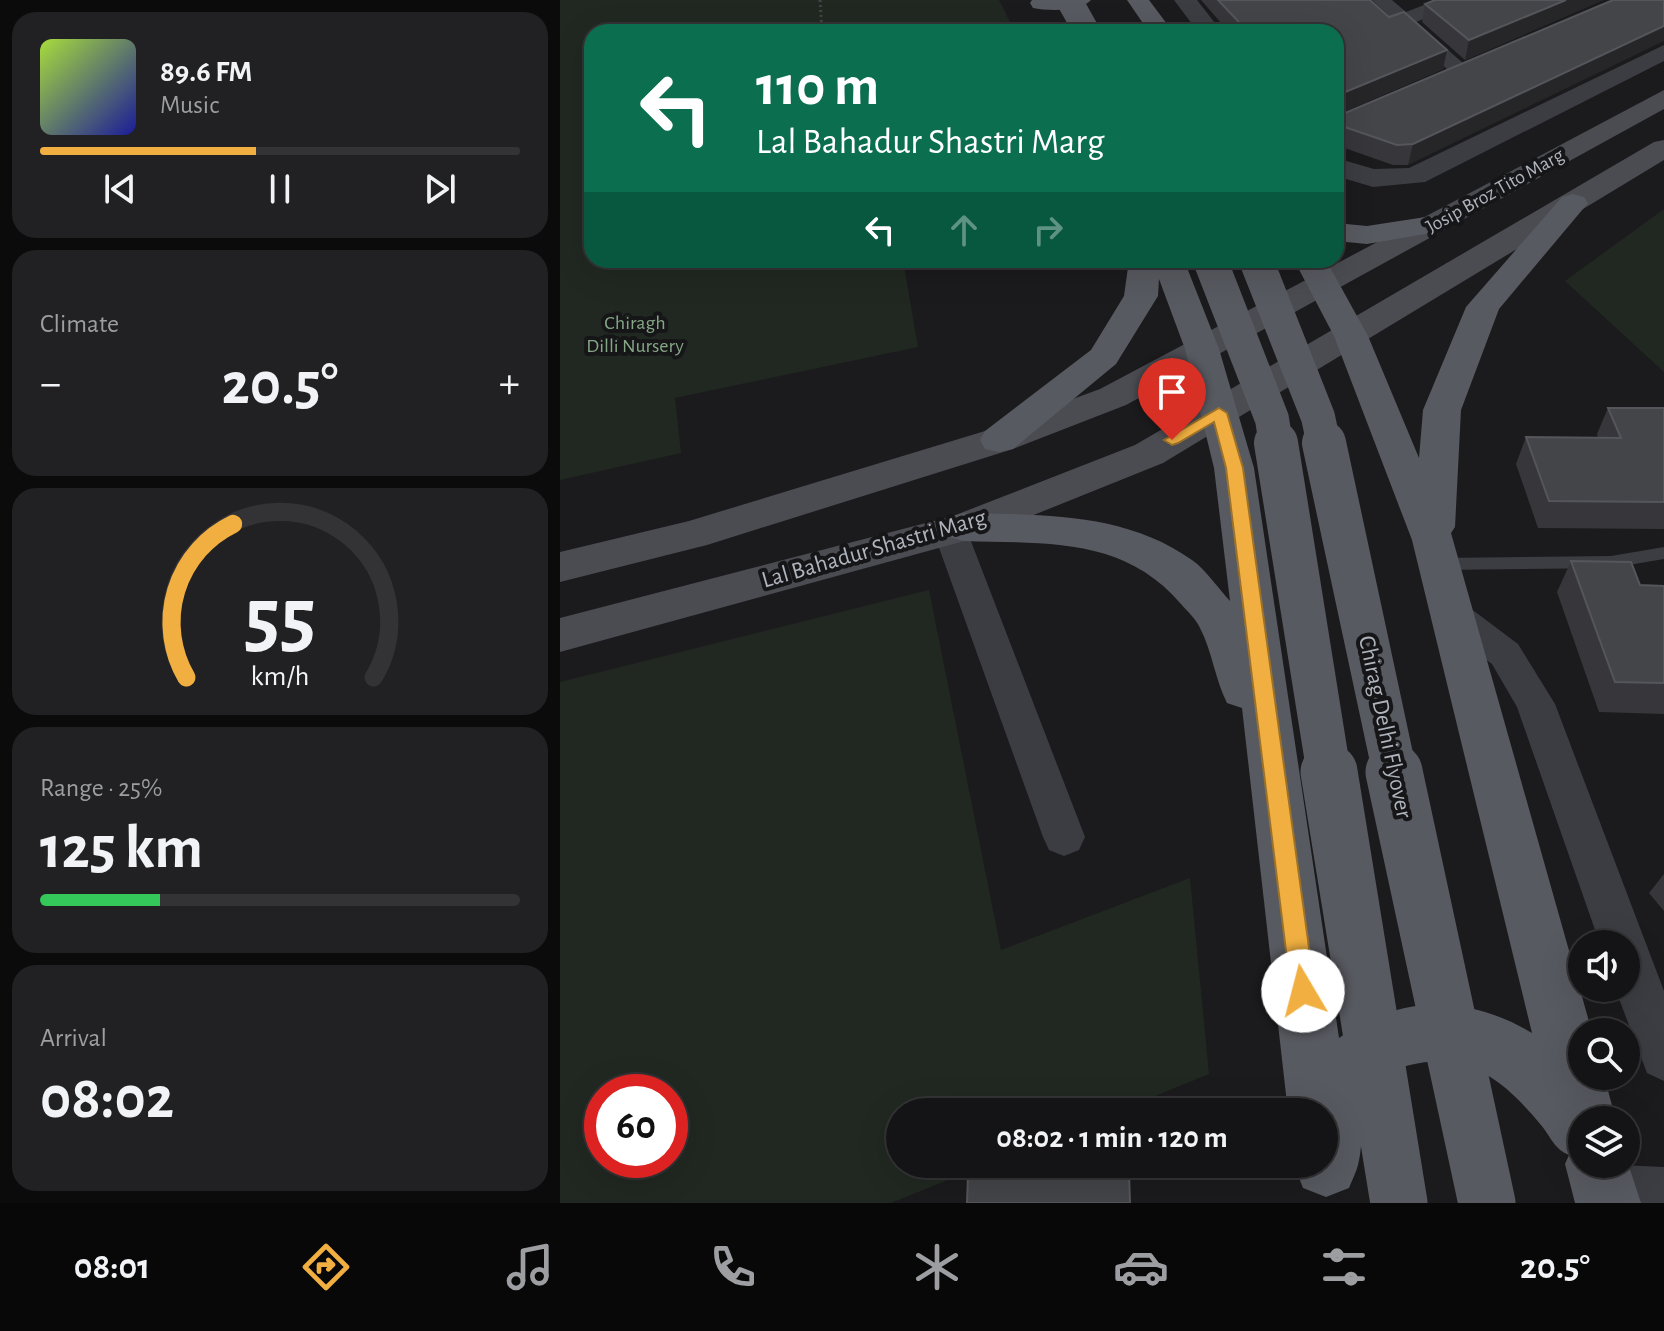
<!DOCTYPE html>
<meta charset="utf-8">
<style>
:root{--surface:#141416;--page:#212123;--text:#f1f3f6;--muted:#9d9ea1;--line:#333335;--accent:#f0af40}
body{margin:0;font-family:"Alegreya Sans",sans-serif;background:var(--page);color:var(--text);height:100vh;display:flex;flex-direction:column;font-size:30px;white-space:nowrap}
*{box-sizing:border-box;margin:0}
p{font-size:26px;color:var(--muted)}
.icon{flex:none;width:44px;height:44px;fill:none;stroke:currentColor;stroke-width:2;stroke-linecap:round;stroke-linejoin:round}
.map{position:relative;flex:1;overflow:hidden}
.side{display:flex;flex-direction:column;gap:12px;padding:12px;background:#0b0b0c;width:560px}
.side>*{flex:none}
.hud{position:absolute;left:24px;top:24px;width:760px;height:244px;border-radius:24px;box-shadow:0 8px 32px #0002,0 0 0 2px var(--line);background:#0b6e4f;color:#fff;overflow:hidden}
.tools{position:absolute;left:1008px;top:930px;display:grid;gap:16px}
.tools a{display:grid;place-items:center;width:72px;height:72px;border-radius:50%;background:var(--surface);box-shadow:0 8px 32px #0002,0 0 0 2px var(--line);font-size:40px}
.speed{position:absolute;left:24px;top:1074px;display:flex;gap:16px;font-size:40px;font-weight:700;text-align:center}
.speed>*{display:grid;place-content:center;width:104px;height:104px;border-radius:50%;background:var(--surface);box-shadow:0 8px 32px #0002,0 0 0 2px var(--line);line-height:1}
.speed .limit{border:12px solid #d22;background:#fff;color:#111}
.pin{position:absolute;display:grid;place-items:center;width:68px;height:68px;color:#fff;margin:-82px -34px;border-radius:50% 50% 50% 0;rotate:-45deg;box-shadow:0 0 8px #0007}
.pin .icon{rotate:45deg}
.me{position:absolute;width:88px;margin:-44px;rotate:352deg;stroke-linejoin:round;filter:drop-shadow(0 0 6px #0008)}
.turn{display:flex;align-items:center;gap:28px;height:168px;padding:0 40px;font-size:36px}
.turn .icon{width:104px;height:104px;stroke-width:2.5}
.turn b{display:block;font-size:56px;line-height:68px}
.lanes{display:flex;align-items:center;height:76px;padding:0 40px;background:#0003;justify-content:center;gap:40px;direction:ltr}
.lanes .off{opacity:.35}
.big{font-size:60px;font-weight:700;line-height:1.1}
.side .card{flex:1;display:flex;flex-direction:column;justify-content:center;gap:12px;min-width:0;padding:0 28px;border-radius:24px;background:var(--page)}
.side .dial{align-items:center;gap:0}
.dial svg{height:208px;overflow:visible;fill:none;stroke:var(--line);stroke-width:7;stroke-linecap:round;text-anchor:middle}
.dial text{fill:var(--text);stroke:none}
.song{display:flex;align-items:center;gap:24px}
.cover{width:96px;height:96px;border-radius:12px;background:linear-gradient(135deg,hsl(80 70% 55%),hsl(240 70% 35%))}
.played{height:8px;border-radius:4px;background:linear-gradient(90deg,var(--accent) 45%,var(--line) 45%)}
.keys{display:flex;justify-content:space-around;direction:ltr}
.heat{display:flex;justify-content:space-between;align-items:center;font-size:44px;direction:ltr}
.charge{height:12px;border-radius:6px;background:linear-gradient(90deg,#34c759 25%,var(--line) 0)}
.trip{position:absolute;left:326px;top:1098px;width:452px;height:80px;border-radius:40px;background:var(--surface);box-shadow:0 8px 32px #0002,0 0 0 2px var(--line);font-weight:700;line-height:80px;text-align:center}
.tab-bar{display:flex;height:128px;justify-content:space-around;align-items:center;background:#080809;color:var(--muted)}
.tab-bar .icon{width:56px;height:56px}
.tab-bar .active{color:var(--accent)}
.tab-bar b{font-size:36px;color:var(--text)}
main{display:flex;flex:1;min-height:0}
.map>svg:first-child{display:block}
.green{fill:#212821;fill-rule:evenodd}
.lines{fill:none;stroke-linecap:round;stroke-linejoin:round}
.path{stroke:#424449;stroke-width:3;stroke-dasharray:2 3;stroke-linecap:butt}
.service{fill:#3c3d42;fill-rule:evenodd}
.minor{fill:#3c3d42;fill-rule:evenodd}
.tertiary{fill:#3c3d42;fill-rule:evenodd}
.secondary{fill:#4a4c52;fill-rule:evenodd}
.primary{fill:#585a61;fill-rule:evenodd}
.primary-bridge-far3{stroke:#585a61;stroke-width:26}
.primary-bridge-far2{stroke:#585a61;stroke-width:34}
.primary-bridge-far1{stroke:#585a61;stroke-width:44}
.primary-bridge{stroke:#585a61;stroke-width:57}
.wall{fill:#37373b}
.shaded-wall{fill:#262629}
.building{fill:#444549;stroke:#54565b;stroke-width:2}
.route{fill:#f0af40;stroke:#9c722a;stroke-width:2}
.labels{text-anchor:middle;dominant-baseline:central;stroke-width:8;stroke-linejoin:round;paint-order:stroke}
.far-street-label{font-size:20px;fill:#aeb3bc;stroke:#161618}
.far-park-label{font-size:20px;fill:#85a786;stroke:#161618}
.street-label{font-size:24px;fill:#aeb3bc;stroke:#161618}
</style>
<main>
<section class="side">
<div class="card">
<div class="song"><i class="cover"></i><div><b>89.6 FM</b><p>Music</p></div></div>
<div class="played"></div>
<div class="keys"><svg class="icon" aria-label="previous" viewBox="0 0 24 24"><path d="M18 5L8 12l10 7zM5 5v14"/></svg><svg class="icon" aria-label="pause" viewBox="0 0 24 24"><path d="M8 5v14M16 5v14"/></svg><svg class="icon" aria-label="next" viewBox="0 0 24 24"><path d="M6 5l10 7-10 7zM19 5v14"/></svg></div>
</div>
<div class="card"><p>Climate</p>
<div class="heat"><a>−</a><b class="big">20.5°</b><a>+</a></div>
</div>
<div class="card dial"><svg viewBox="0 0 100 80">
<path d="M14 69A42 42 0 1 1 86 69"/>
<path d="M14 69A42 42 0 0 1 32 10" stroke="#f0af40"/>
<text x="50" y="56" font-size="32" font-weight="700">55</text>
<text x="50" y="72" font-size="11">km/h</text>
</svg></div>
<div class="card"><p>Range · 25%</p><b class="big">125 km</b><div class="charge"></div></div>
<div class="card"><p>Arrival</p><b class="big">08:02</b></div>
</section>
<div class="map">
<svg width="1104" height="1203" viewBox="0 0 1104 1203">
<rect width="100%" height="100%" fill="#1b1b1d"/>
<path class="green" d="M0 0H439L455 32H32V260H343L358 347 115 398 121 453 0 480Z
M1104 209V372L1005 281Z
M369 590 441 950 630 878 649 1074 556 1112H340V1164H427L331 1203H0V682ZM42 1092H110V1160H42Z"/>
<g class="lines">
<path class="path" d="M260 0 262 32"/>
<path class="service" d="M1104 547V559L1051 568 880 570 871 564 880 558 1051 556Z"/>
<path class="minor" d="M812 0H832L846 12 877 0H903L900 4 856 22 912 71 909 75 776 133V118L888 70Z
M390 519 402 523 407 531 525 837 519 850 504 856 489 850 483 837 373 531 378 523Z
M893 601 906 605 958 644 995 704 1104 991V1081L1087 1073 1055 988H1066V944H1040L957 707 932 664 880 625 875 615 880 605Z
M1039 1164 1104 1167V1203H1022L1016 1189 1024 1170Z"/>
<path class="tertiary" d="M614 0H637L662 32H638Z
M1104 45V61L865 182 813 187 776 176V158L814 169 849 168Z"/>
<path class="secondary" d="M1104 90V109L566 405 453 449 147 545 0 582V552L129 521 425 431 540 389Z
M1104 140V160L603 463 419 537 0 652V618L393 516 575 445 1094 142Z"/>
<path class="primary" d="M472 0H531C521 12 488 11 473 8L470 3Z
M567 0H589L613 32H589Z
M1013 194 1024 197 1028 203 939 309 901 410 895 527 891 533 1032 1032H1022V1076H1044L1056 1120H1022V1164H1066V1157L1081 1203H1015L1005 1164 1009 1155C994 1149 991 1137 981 1125 945 1082 910 1051 850 1065 834 1069 815 1082 808 1098 799 1119 804 1143 798 1165 796 1173 792 1180 789 1188L766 1197 743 1188 734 1165 764 1164V1112H728L682 708 667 703C655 679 652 651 640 628 636 619 627 611 621 604 563 536 485 544 404 541L389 537 383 527 389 517 404 513C482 515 565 512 632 560 646 570 658 588 670 601L654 468 625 349 599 279 598 296 556 364 453 449 439 452 425 449 420 440 425 431 531 350 564 296 569 260H624L659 349 694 468 779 1038C839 994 909 995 972 1033L852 540 774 336 734 260H766L808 336 859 458 863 410 906 307 1002 197Z
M872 216 883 219 887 225 883 231 807 244 776 241V223L807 226Z"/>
<path class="primary-bridge-far3" d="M509 0 527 32"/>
<path class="primary-bridge-far2" d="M650 260 712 419 716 445
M696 260 758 417 764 445"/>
<path class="primary-bridge-far1" d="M716 443 769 774
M764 443 835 774"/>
<path class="primary-bridge" d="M769 772 839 1203
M834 772 927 1203"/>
</g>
<path class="wall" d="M641 0H810L829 17 887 50 883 69 778 114V116L1053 0 848 165H833L776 145V32H669Z
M1043 0 905 60 862 22 865 4Z
M1048 408H1104V529L978 528 956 464 966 437 1038 438 1037 434Z
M1011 561 1080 585 1104 586V714L1039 712 997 592Z
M1104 874V911L1089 893Z"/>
<path class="shaded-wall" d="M1006 0H1043L905 60 909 40Z
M1104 26V41L848 165 853 144Z
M887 50 883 69 776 115 778 95Z"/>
<path class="building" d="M658 0H810L829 17 844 12 887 50 778 95V116L1053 0H1104V26L853 144 837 145 776 124V32H685L677 20Z
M875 0H1006L909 40 865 4Z
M1048 408H1104V502L989 501 966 437 1061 438Z
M1011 561 1071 562 1080 585 1104 586V683L1055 682Z
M569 1172 570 1203H407L408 1175Z"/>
<path class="route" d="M659 408 667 413 683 468 755 991 751 999 743 1003 735 999 731 991 666 468 654 422 618 443 612 445 604 440Z"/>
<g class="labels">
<g class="far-street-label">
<text transform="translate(935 191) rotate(-29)">Josip Broz Tito Marg</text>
</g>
<g class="far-park-label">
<text x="75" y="323">Chiragh<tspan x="75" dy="23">Dilli Nursery</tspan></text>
</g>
<g class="street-label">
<text transform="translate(314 549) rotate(-16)">Lal Bahadur Shastri Marg</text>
<text transform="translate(825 727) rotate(78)">Chirag Delhi Flyover</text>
</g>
</g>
</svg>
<div class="tools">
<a><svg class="icon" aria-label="sound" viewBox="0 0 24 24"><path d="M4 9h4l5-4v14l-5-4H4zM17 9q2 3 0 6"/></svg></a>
<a><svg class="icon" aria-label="search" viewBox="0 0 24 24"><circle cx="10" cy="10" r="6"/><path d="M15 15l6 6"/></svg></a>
<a><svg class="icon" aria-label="layers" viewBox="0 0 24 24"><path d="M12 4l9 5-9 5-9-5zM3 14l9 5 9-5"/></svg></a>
</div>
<div class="speed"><div class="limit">60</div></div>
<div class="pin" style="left:612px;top:440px;background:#d93025"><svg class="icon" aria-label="arrive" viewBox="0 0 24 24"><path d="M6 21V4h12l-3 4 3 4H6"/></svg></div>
<svg class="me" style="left:743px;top:991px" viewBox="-20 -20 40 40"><circle r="19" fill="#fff"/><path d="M0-13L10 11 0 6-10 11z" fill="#f0af40"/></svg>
<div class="trip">08:02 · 1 min · 120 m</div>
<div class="hud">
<div class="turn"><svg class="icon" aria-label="left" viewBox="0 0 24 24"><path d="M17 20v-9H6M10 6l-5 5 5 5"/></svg><div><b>110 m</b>Lal Bahadur Shastri Marg</div></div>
<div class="lanes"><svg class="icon" aria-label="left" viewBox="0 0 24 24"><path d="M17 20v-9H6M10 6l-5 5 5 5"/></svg><svg class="icon off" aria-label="ahead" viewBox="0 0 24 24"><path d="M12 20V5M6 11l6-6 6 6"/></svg><svg class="icon off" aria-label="right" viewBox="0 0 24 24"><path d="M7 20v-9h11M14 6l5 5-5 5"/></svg></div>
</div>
</div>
</main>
<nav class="tab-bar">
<b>08:01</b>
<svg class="icon active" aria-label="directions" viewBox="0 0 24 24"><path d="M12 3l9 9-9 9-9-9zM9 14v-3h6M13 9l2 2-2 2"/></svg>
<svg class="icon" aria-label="music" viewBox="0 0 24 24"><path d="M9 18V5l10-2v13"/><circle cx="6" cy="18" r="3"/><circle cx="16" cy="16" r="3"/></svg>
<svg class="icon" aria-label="phone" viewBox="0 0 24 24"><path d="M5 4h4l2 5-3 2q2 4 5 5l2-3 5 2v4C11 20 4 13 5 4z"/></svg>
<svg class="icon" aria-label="climate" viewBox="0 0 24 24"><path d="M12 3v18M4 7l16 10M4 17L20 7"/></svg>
<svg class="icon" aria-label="car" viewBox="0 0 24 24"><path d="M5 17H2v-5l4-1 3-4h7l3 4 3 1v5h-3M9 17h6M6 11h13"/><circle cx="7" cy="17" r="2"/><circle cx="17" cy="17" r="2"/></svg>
<svg class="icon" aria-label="filters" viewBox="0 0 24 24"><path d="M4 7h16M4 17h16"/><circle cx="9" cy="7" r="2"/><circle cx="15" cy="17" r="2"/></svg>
<b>20.5°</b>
</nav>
